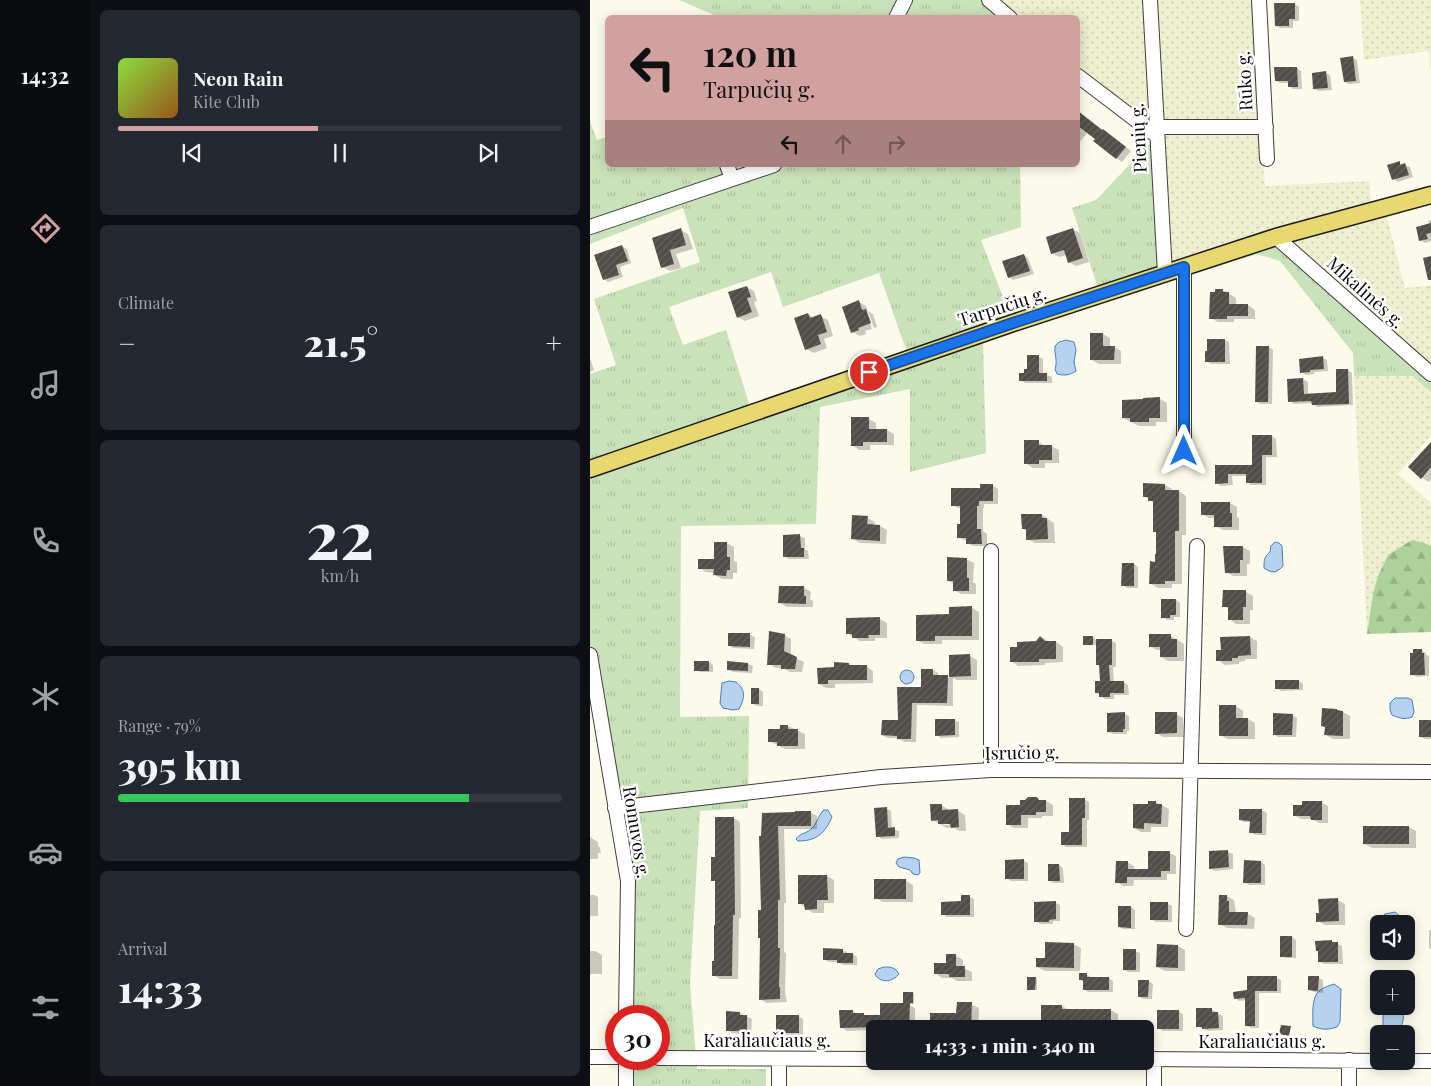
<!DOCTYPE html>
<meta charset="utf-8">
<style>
:root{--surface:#171b24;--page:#242831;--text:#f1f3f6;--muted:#9ea1a6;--line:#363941;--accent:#d1a19f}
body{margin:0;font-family:"Playfair Display",serif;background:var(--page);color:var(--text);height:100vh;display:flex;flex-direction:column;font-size:19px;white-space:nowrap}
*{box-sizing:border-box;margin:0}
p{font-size:16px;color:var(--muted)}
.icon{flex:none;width:28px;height:28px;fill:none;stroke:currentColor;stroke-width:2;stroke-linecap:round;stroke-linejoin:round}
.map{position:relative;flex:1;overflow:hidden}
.drawer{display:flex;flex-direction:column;gap:10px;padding:10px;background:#0d0f14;width:500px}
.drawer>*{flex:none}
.guide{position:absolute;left:15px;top:15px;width:475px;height:152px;border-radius:8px;box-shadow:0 2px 12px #0003;background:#d1a19f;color:#111;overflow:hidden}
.tools{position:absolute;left:780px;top:915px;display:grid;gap:10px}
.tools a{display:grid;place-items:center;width:45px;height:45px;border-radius:8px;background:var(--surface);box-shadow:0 2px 12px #0003;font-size:25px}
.speed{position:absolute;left:15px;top:1005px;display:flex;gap:10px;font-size:25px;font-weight:700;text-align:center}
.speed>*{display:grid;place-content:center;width:65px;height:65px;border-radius:50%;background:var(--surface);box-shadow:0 2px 12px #0003;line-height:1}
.speed .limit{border:8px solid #d22;background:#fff;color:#111}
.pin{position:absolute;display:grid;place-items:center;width:42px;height:42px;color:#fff;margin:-21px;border:2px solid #fff;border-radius:50%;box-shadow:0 1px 5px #0007}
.me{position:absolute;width:55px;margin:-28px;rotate:0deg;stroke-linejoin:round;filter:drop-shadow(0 0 4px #0008)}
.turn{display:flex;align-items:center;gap:18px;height:105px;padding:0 15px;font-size:22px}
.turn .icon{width:65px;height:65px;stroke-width:2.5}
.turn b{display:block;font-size:35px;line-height:42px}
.lanes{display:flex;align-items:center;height:48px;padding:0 15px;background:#0003;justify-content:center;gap:25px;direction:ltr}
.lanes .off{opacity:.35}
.big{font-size:38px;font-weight:800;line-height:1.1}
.drawer .widget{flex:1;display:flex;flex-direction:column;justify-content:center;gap:8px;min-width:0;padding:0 18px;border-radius:8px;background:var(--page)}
.drawer .dial{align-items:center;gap:0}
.dial b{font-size:65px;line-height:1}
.song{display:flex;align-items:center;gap:15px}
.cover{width:60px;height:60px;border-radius:8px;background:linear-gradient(135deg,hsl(90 70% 55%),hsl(30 70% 35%))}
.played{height:5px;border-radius:2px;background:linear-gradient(90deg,var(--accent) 45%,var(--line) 45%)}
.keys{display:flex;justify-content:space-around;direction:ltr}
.heat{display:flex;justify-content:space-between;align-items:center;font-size:28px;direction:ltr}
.charge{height:8px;border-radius:4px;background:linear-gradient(90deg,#34c759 79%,var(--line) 0)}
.trip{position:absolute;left:276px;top:1020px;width:288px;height:50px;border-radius:8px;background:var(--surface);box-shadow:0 2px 12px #0003;font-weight:800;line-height:50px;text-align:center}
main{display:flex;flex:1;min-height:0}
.tab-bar{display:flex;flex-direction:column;width:90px;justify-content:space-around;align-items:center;background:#090b0e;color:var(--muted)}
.tab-bar .icon{width:35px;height:35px}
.tab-bar .active{color:var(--accent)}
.tab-bar b{font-size:22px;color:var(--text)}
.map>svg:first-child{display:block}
.farmland{fill:url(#farmland-dots)}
.grass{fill:url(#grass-tufts);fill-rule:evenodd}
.forest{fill:url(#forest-firs)}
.water{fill:#b6d2ee;stroke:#467fbb}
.shadow{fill:#0003;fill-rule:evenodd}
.building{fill:url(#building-hatch)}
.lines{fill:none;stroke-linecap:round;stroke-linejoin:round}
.minor-casing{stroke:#3e3e3e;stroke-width:16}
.major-casing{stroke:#1c1c1c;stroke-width:19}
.minor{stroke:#fff;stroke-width:14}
.major{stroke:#e7d870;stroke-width:16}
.route-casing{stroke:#114b97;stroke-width:12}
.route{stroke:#1a73e8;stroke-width:9}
.labels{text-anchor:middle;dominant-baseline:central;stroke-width:5;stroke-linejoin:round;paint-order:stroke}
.street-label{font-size:18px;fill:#0b0b0b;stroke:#fff}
</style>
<main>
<nav class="tab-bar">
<b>14:32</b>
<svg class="icon active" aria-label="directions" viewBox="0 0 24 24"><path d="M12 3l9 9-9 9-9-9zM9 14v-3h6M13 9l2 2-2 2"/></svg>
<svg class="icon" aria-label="music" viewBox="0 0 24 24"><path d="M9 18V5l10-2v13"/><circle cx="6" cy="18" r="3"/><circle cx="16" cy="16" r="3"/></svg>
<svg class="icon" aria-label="phone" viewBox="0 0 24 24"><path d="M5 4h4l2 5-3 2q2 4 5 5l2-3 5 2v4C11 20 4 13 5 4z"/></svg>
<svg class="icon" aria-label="climate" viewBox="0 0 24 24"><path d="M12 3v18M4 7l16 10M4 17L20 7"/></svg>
<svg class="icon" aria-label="car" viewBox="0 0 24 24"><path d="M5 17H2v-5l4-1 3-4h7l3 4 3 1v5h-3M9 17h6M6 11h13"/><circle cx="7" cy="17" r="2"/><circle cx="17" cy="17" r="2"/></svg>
<svg class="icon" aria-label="filters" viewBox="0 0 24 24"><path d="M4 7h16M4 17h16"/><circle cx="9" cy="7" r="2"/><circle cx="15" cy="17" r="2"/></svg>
</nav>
<section class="drawer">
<div class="widget">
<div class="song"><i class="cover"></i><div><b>Neon Rain</b><p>Kite Club</p></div></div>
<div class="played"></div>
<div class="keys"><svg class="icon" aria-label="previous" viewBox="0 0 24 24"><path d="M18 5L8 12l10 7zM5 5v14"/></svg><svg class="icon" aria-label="pause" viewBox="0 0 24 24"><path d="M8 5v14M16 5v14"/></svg><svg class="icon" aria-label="next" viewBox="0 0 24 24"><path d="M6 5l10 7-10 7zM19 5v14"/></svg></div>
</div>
<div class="widget"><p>Climate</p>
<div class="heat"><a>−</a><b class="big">21.5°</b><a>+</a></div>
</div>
<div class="widget dial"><b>22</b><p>km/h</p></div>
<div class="widget"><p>Range · 79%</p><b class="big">395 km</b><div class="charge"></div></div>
<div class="widget"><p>Arrival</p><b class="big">14:33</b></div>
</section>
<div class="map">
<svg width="841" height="1086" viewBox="0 0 841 1086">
<defs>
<pattern id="farmland-dots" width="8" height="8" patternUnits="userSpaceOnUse" patternTransform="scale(1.25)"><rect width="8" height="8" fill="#eeefce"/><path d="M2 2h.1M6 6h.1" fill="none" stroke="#cbccb0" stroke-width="1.8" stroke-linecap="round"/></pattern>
<pattern id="grass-tufts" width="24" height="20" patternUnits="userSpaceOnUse" patternTransform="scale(1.25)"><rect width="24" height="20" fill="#cae2b9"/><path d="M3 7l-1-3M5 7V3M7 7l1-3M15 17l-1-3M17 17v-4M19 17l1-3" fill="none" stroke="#acc19e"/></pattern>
<pattern id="forest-firs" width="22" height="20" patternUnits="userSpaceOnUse" patternTransform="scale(1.25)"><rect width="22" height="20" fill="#add19b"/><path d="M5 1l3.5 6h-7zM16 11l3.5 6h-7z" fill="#94b284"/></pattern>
<pattern id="building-hatch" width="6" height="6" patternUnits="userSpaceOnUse" patternTransform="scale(1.25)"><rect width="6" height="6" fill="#524d49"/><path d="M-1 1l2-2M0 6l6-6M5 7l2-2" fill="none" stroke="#66625f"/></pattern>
</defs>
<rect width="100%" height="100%" fill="#fcfbeb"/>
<path class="farmland" d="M399 0H664L675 186 779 181 781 204 793 202 815 288 841 285V374L687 237 575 274 567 136 488 76V18L420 17Z
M770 0H841V71L838 51 774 60Z
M764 376H822L841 392V435L808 474 841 503V546L834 543 783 594 777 634Z"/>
<path class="grass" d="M89 0H399L420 17H124V15Z
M0 122 7 140 17 137 18 165H430L431 227 391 240 421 318 686 237 841 374V392L822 376H764L763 353 690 261 667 254 393 342 396 453 320 472V389L230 407 226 524 91 526 90 717 159 716 158 808 110 811 100 984 107 1069H176V1086H36V1059H69V1016H36L38 881 0 655V374L26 365 4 299 110 262 93 208 0 244ZM181 272 193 307 289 273 319 358 162 413 136 330 93 345 79 307Z
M562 141 571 260 566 270 508 288 482 208 506 200Z"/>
<path class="forest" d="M822 540 834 543 841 546V632L777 634 783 594 788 576 798 555Z"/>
<path class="water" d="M476 340 484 342 486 350 484 362 486 371C480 375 475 376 467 374L465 369C468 361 464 354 465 346L469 342Z
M685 542 689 543 692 546 693 566 690 569 685 572 679 571 674 568C674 560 674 557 680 552L681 546Z
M310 677a7 7 0 1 1 14 0a7 7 0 1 1-14 0Z
M139 681 146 682C156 690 155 698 149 709L143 710 133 708 130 703 132 683Z
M805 698H818L822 700 824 712 822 717C814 720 809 718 802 715L800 710V703Z
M234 810H238L242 817C235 833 227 841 208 841L206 839C210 833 215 834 220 830 227 825 228 815 234 810Z
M314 857 324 858 329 860 330 873 328 875 323 874 320 870 309 867 306 863 308 859Z
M805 912 810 916V924H792V917L795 914Z
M294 967C301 967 305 967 309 974 303 982 290 984 285 974L288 969Z
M744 984 751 989 750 1022 747 1027C738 1030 731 1030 723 1026 723 1016 721 998 729 991 733 987 739 986 744 984Z
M802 1007 809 1008 813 1011C814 1020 813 1025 807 1031H797L793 1027V1017L795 1009Z"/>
<path class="shadow" d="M705 4 709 7V21H703V28H690L686 26Z
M763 58 767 60 770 83 759 84 755 82Z
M707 68 711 71 712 89H703L699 86V83H690L686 81Z
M736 73 740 75 742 90 729 91 724 89Z
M488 111 541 151 532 162 526 158 507 139 498 132 488 144Z
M809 163 820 167 823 177 808 182 803 179Z
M841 220V241L835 243 830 240 839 225 838 221Z
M483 229 490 233 499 262 486 266 479 262 476 255 469 257 462 253Z
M91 230 98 234 103 249 86 254 91 268 80 271 72 267 63 239Z
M32 246 37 249 41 263 30 267 33 277 18 282 14 279Z
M434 255 438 258 444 274 423 280 419 277Z
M157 287 164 291 167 301 164 302 169 316 155 321 148 317Z
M633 290 646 298V305H658L665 310V319H644V322H628L621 318Z
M269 302 276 306 278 311H276L282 329 275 331 276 334 270 336 262 332Z
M278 311 283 314 287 327 284 328Z
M218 314 224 318 230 316 238 320 243 336 234 339 237 348 224 353 216 349Z
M513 334 520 338V347H524L531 351V364H509L502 360Z
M635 340 639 342 640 364H621L616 361Z
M679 347 683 350 682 404H670L666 401Z
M448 356 453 359V375H457L462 377V383H435L431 380Z
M0 358 4 370 0 372Z
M733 358 737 360 738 371 724 372V374L716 375 712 372Z
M758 370 762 373 763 405 727 407 723 403 704 404 699 401V380L713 379 718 382V395L748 394Z
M570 399 577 403V422H566V426H549L533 418Z
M279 419 286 423V430H297L304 434V445H280V450H269L262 445Z
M682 436 686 439 687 457H676V485H661L657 482V476H642L643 485 631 486 626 483V467H663Z
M448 442 456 446H461L469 450V463H455V468H443L435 463Z
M841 444V479L839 482 832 478Z
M575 485 582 489V491H589L596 496V535H592V584H582V588H568L561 584 568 555 564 503 554 496Z
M403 486 408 489V504H394V508H393V531L397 534V546H383L377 543V540H374L368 537 371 525V508H368L362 505Z
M640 503 647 507V517L649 518V530H633L625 526V518H619L612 514Z
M452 515 464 523 465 543H445L437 539V531L433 528Z
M277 518 285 522 284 526H290L297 530 296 544 270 543 263 539Z
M210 536 215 538V549L218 551 219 559H199L194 556Z
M137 543 144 547V561L147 562V573H143V579H132L125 575V573L116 572 109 568 125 560Z
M635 547H653L660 551V564H657V576H643L636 572Z
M376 559 384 563 383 582 386 584V594H371L364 590V584L358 581Z
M544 564 548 567V588H537L533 585Z
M213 587 221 592 220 599 223 601V607H197L190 603Z
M656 592 663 596V610H660V624H646L639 619V609L634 606Z
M586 600 590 603V617H584V620H577L572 617Z
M382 608 389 612V640H352V644H334L327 640 360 616Z
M290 619 297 623V638H285V641H270L257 633Z
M139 634 160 635 165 637 164 649 143 648 139 645Z
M194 635 201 639V656L214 662 212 672H200L193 668H186L179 664Z
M581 636 594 644V661H578L571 657V650H567L560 646Z
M451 637 458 641 466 642 473 647V662L455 663V665L428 666 421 661 428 648 446 643Z
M503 637 505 638V640H521L526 643V667H523L524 682H534L538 685 539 695H524V699H515L506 692 511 682V666L507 664V645L494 644Z
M660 637 667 641V659H655V661L649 662V664L635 665 628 660 632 651Z
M831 650 836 653V655L839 656V676L826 677 821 674Z
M360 656H380L387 660V680H367L363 678V706L327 705 326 742H314L308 738H298L292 735 309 721 332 688 343 670 348 673V676H357L360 678Z
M119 662 123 665V672H110L105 670Z
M138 663 158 664 163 666 162 673 143 672 138 669Z
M259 664 263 666H276L283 671V683L245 684V688H236L229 684 245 668Z
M709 681 713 684V690L691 691 687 688Z
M169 689 173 692V706H167L162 703Z
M646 706 653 711V719H658L665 723V739H638L630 735Z
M753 712 760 716V739H743L736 735V728L733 726Z
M534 714 539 716V731H537V734H523L518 731Z
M586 714 593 718 594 737H573L566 733Z
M702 715 707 718 706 737H688L684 734Z
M364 720 369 722V737L351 738 347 735Z
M841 721V739H835L830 737Z
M191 726H198L215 734V749H195L179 741 191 731Z
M494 799 499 802V820H497V847H476L472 844 480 833Z
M451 801H456L463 805V816H452V818H438V828H424L417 824 431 806Z
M559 802H566L579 809 578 827H561V832H551L544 828 559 805Z
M731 802 738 806V823H729L722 819H711L704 815 713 806Z
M351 805 358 809V811H368L375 815 376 831H369L363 827 357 828 342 820ZM352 823 367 824 354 825Z
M297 809 301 811 302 829 309 831V838L292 839 287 836Z
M650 810H672L677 813 676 835H665L660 832 661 822H654L650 820Z
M220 812 227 816V829H194L196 903H194V952L196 953 195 992 197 1002 177 1003 170 999 173 814Z
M144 818 150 822 151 918H149L148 979H130L123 975 125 962 126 882 123 880 126 858Z
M819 827 826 831V848H782L775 844Z
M0 837 8 842V846L10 848 11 853H8V859H0Z
M638 852 643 854V869L625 871 620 868Z
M580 853 586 856V874H577V880H544L543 886H533L527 882 537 862 544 866V870H559Z
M434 861 438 863V881H421L416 878Z
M671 862 675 865V885H659L654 882Z
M469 865 473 868 474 883H464L459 881Z
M237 876 244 880V903H234V913H223L209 903Z
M316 881 323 885V902H293L286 898Z
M0 895H4L8 897V916H0Z
M637 896 644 900 646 913 658 914 665 918 664 929 637 928 630 924Z
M380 897 384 899V917H357L353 914 372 903Z
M748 900 755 904V925H735L728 921Z
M466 903 470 905V921H463V924H450L445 921Z
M578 904 582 906V922H566L561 919Z
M541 907 545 910V929H533L529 927Z
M839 930H841V949L839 948Z
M702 937 706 940V958H696L691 956Z
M483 944 491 948 490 971H455L447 967 457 959Z
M748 944 752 946 753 964H734L730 962Z
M588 946 595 950V971H575L567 967Z
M252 950 257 952V954H263L267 957V965H253L248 962H239L234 959Z
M0 951H5L12 955V974H0Z
M545 951 550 953V972H538L534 970Z
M365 955 373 960V968L382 972V981H367L362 978H352L345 973 357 965Z
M496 974 501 977V978H519L523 981V992H498L494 989V982L490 980Z
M728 977 733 980V993L724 992 719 990Z
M445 978 447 979V990H440L438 989Z
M658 978H687L691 980V993H669V1028H661L657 1026 656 1000 649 1001 645 998 658 991Z
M559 981 563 984 562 999H553L549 996Z
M314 993 324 994V1004H317L325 1008V1029H285V1030L257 1031 251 1027 250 1012 262 1011 268 1014H273L277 1016H291V1005H318L314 1003Z
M381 1004 389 1008 388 1029H341L368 1015Z
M472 1006 479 1010H521L528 1014V1029L478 1028 473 1025H460L453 1021Z
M621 1009 626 1012V1013L633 1016V1030L618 1031 607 1026Z
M588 1011 593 1014V1031H573L569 1028Z
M150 1013 162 1019 161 1035 142 1033 137 1030Z
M208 1016 213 1019V1035H192L187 1032Z"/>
<path class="building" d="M684 3H705V19H699V26H685Z
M763 56 766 81 754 82 750 58Z
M684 67H707L708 87H698V81H685Z
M736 71 738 88 723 89 722 73Z
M488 111 512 130 513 129 536 147 526 159 503 141 505 139 488 126Z
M810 161V165L815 163 819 175 802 180 797 165Z
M841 223V233L836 234 838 239 829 241 826 227Z
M91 228 96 245 80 250 84 264 71 268 62 238Z
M483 228 493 258 478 263 474 250 461 254 456 237Z
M32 245 38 261 26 265 29 275 13 280 4 255Z
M434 254 440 271 418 278 412 261Z
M841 256V280H838L833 258Z
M157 286 161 297 157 298 162 312 147 318 138 292Z
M625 289H633V292H639V304H658V316H637V319H619L620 292H625Z
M269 300 272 310 276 309 281 323 268 328 269 330 261 333 252 307Z
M218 313 220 318 231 314 237 332 228 335 231 344 215 350 204 318Z
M500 333H513V346H525L524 360H500Z
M617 339H635V362H615V351H617Z
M666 346H679L678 402H665Z
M437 355H449V373H457V381H429V373H434V369H437Z
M733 356 734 369 720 370V372L710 373 709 359Z
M746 369H758L759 404 722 405 721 401 698 402 697 379 713 378 714 394 746 392Z
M570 397V418H559V422H540V418H532V400L553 399V398Z
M261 417H279V429H297V442H273V446H261Z
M662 435H682V455H672V483H656V474H638V483L625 484V465H662Z
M434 440H449V445H462V460H449V464H434Z
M841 442V467L831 479 818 467Z
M553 483 575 484V490H589V531H585V581H575V584H559L560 561 565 562V554H566V532H563V501H558V497H553Z
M390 484H403V501H389V506H387V529H391L392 544H376V538H367V524H370V506H361V488H390Z
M611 502H640V513H642V527H624V515H611Z
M431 514H452V518H457L458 539 436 540V529H432Z
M262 515 278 516 277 524 290 525V541L261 539Z
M210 534 211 548H214V557H193V535Z
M124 542H137V557H140V570H137L136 576 123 575 124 569H108V559H124Z
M633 546H653V560H650V573H635Z
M357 557 377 558V578H379V591H363V581H357Z
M532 563H544V586H531Z
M189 586H214V596H216V604L188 603Z
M633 590H656V607H653V620H638V607H632Z
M571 599H586V615H580V618H571Z
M382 606V636H345V641H326V615L359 614V607Z
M290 617V635H278L279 638H262V634H256V618Z
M179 631 195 634 194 651 207 657 205 669H191V665H177Z
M138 633H160V647L138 646Z
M559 634H581V639H587V657H570V647H559Z
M450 636 455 641H466V659H449V662H420V647H427V642L446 641Z
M493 636H503V645H493Z
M660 636 661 655 648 656V658H642V661H626V650H631L630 637Z
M506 639H522V665H519L520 681H534V693H520V697H509V693H505V681H510L509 665H506Z
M823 649H832V653H834L835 675H820V653H823Z
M380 654 381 676 359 677V655Z
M104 661H119V671H104Z
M137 661 158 663V671L137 670Z
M244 662 259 663V665H277V680H238V684H228L227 668 244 667Z
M331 669H343V675H358L357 703H322L321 739H307V736L291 735 292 720H308L307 687H331Z
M685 680H709V689H685Z
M161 688H169V704H161Z
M629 705H646V718H658V736H629Z
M732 708 747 709V710L753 711V736L734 735 735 727 731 726Z
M535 712V729H533V732H517V713Z
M565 712H587V733L565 734Z
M683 713 703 714 702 735H683Z
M345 719H365V735L345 736Z
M829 720H841V737H829Z
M190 725H198V729H208V746H187V742H178V729H190Z
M438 797H447L449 800H456V812H446V815H431V825H416V805H430V800H435Z
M479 798H495V818H492V845H471V832H479Z
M558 801H566V804H572L571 824 554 823V829L543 828V804H558Z
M712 801H732V820H721L720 816H703V805H712Z
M340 804H352V810L368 809 369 827 361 828 360 824H348V820L341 821Z
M297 807 298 828 305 827V836L286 837 284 808Z
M649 809H672V833H659L660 821 649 820Z
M205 811H221V826H188L190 900H188V948H190L189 987H190V999L169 1000 170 938H168V910H171L169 836H171L172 813 205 812Z
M125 817H144L145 915H143L142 976H122V961H124V925H125V881H121V857H125Z
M773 826H819V844H773Z
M638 850 639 867 619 869V851Z
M558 851H580V871H571V877H537V883H525L526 861H538V869H558Z
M434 859V879H415V860Z
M654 860 671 861V883H653Z
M458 864H469L470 881H458Z
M208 875H237L238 900H227V909L215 910 214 904H208Z
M284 879H316V899H284Z
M371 895H380V915H351V902L371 901Z
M629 895H637V901H639V912H658L657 925H628Z
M748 898 749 921 726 922V913H729L728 899Z
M466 901V919L459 920V922H444V902Z
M560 902H578V920H560Z
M528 906H541V928L528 927Z
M690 936H702V957H690Z
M742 940V942H748V962H728V951H726L725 941Z
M455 942 484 943V968L446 967V958H455Z
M567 944 588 945V968L566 967Z
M233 948 253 949V953H263V963H247V960H233Z
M533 949H546V970H533Z
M356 954H366V966H375V977H359V974H344V963H356Z
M489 973H497V977H519V990H493V980H489Z
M657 976H687V991H665V1026H655V998L644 999 643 992 657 990Z
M718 976H729L728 991 718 990Z
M437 977H446L445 990H437Z
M548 980H559L558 997H548Z
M313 992H323V1003H313Z
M367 1002H382L381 1029H340V1013H366Z
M290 1003H320L319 1029H287V1027L250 1028 249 1010H263V1013H274V1015H290Z
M451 1005H472V1009H521V1027H505V1025H470V1022H451Z
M606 1008H622V1012H628L629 1028 612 1029V1027H606Z
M567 1010H589V1029H567Z
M136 1011 150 1012V1015H157V1033H150V1031H136Z
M186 1015H209V1033H186Z
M691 1025 701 1026 699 1036 689 1034Z"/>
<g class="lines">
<defs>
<path id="minor" d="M399 0 420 18
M560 0 575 274
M669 0 677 159
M306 18 315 0
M488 76 567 136
M566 127H676
M137 165 142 179
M0 227 184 165
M686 237 841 374
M594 267V451
M0 655 38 881 36 1016
M401 770V551
M25 808 291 777 401 770 841 772
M596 929 607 546
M0 1057H26
M69 1058 285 1059
M555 1059 789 1061
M816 1061H841
M36 1086V1059
M189 1086V1059
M564 1086V1059
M759 1086V1060"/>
<path id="major" d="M0 469 423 323 686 237 841 195"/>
</defs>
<use href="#minor" class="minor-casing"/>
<use href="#major" class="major-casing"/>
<use href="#minor" class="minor"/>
<use href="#major" class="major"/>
</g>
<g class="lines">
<defs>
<path id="route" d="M279 372 423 323 594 267V451"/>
</defs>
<use href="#route" class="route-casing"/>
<use href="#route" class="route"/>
</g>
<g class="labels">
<g class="street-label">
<text transform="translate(654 81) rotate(-93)">Rūko g.</text>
<text transform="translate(548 138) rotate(-93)">Pienių g.</text>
<text transform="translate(776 292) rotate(42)">Mikalinės g.</text>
<text transform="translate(412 306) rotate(-18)">Tarpučių g.</text>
<text transform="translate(432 752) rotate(-1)">Įsručio g.</text>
<text transform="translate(47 832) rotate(81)">Romuvos g.</text>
<text x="177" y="1040">Karaliaučiaus g.</text>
<text x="672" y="1041">Karaliaučiaus g.</text>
</g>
</g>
</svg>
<div class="tools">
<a><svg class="icon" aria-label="sound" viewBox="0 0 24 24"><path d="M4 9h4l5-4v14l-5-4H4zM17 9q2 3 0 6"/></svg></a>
<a>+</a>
<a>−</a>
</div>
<div class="speed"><div class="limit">30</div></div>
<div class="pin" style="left:279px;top:372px;background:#d93025"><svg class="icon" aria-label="arrive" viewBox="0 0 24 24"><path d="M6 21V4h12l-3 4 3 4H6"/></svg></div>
<svg class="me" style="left:594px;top:451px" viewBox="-20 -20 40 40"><path d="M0-17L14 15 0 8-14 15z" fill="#1a73e8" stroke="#fff" stroke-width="4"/></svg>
<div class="trip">14:33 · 1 min · 340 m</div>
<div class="guide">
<div class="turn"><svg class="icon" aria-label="left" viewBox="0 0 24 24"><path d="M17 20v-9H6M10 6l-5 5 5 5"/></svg><div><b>120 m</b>Tarpučių g.</div></div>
<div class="lanes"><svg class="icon" aria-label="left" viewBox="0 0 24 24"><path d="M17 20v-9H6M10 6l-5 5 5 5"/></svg><svg class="icon off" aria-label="ahead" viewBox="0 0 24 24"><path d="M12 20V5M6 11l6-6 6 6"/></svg><svg class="icon off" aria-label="right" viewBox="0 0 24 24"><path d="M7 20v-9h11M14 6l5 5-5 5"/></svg></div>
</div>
</div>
</main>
